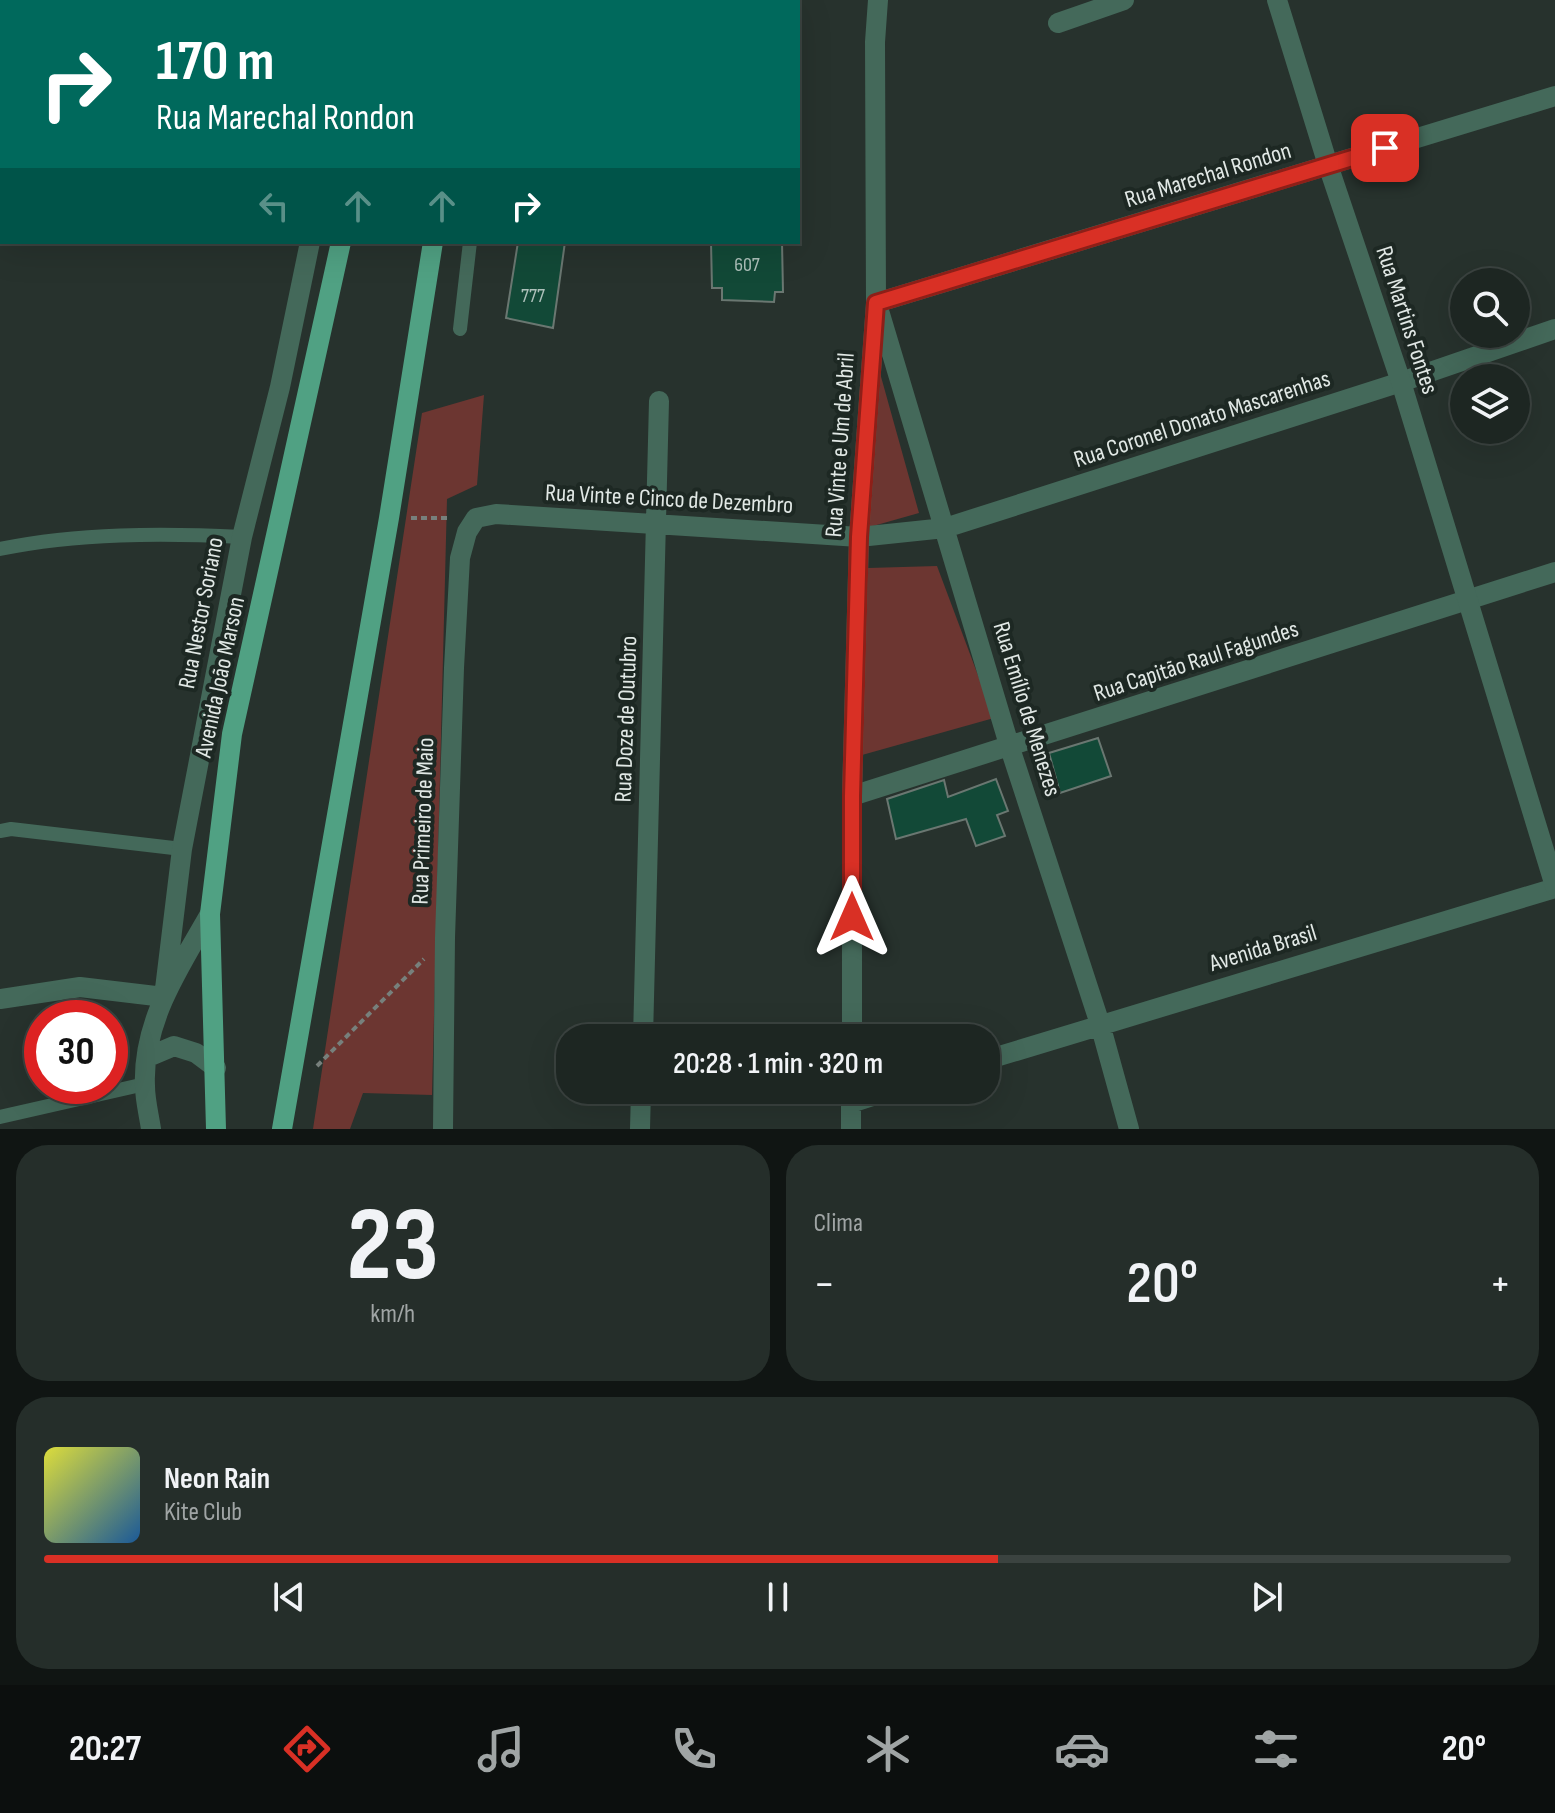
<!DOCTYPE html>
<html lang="pt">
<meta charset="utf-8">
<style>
:root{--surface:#1d2622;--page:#252e2a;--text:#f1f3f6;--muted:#a0a5a5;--line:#3b4340;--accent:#d93025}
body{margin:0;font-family:"Sofia Sans Condensed",sans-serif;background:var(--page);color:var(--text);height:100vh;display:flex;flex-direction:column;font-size:30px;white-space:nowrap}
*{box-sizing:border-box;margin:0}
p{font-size:26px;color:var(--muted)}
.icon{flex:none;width:44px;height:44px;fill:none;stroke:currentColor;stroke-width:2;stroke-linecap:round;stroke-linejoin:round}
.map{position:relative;height:1129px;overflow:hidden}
.side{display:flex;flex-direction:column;gap:16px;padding:16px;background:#101513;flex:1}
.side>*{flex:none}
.guide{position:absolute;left:0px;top:0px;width:800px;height:244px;box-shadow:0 8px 32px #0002,0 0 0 2px var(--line);background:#00695c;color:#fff;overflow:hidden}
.buttons{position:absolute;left:1450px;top:268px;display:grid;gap:16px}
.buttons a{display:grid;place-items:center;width:80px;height:80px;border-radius:50%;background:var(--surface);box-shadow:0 8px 32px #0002,0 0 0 2px var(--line);font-size:40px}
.speed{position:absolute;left:24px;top:1000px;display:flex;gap:16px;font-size:40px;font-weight:700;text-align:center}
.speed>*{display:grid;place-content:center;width:104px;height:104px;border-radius:50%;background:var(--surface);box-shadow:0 8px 32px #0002,0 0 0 2px var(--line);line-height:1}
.speed .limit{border:12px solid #d22;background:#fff;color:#111}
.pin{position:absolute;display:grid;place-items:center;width:68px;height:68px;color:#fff;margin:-34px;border-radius:16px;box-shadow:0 4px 12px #0006}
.me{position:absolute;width:88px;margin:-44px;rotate:0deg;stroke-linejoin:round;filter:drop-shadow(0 0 6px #0008)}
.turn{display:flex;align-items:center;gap:28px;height:168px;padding:0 24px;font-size:36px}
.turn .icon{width:104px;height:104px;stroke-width:2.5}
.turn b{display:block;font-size:56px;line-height:68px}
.lanes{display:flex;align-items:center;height:76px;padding:0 24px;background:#0003;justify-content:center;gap:40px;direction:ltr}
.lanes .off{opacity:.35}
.big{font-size:60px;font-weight:600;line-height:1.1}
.side .card{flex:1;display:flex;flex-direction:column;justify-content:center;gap:12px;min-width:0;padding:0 28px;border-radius:32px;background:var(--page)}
.side .dial{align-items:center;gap:0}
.dial b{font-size:104px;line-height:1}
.song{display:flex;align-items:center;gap:24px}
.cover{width:96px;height:96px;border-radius:12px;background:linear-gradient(135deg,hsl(60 70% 55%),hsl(210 70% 35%))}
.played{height:8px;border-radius:4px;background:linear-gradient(90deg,var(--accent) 65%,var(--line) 65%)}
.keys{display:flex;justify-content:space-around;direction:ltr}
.heat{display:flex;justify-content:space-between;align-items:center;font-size:44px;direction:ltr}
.side .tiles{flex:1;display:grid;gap:16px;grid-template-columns:1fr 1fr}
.card:last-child{grid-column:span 2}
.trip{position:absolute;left:556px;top:1024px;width:444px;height:80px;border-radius:32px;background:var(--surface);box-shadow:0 8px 32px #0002,0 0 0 2px var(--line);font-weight:600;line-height:80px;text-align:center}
.menu{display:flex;height:128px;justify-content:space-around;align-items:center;background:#0c0f0e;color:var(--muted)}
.menu .icon{width:56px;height:56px}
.menu .current{color:var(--accent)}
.menu b{font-size:36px;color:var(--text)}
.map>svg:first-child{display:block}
.green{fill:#6c3631}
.building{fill:#124937;stroke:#6a7771;stroke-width:2}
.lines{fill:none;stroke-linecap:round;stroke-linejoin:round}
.path{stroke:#77807c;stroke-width:4;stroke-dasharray:6 4;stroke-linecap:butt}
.service{stroke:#44695a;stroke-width:14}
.minor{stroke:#44695a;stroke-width:20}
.tertiary{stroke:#44695a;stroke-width:20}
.primary{stroke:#50a183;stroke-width:20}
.route-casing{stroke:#8d1f18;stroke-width:20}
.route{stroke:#d93025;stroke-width:14}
.labels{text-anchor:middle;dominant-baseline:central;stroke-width:8;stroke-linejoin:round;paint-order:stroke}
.number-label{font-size:20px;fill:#adc0ba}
.street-label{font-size:24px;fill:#e1e8e5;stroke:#1d2823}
</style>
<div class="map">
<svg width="1555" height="1129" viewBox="0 0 1555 1129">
<rect width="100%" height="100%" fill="#27322d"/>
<path class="green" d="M880 373 919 513 866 528Z
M484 395 477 485 447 499 432 1095 363 1093 350 1129H313L422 413Z
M937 566 994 718 862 755 868 568Z"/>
<path class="building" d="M518 242H565L553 328 506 318Z
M711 242H782L783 292H775L774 302 722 300V288H712Z
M1098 738 1111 776 1060 793 1049 753Z
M996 779 1008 811 997 815 1005 836 976 846 966 819 896 839 887 799 944 780 948 797Z"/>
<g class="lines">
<path class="path" d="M411 518H450
M317 1066 424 959"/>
<path class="service" d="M537 2 538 0
M460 329 470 242
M0 549C78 533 162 533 242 537
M0 831 11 829 182 849
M0 1117 145 1084"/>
<path class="minor" d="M325 2V0
M1058 23 1124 0
M876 303 1555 96
M880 314 1010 748 1100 1024 1129 1129
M852 796 1555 572
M0 999 80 987 164 997 182 849 242 537 280 387 310 242
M643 1038 659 401
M852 1038V796L859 537 876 303 875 42 878 0
M148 1057 174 1046 196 1053 216 1068
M986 1060 1555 888
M851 1103 891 1090
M151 1129C149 1115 145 1100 145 1086 142 1021 180 967 210 914
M443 1129 445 938 454 668 460 558 467 532 476 518 496 514 859 537 945 528 1401 382 1555 329
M640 1129 641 1090
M851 1129V1090"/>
<path class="tertiary" d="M1277 0 1328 165 1401 382 1555 886"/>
<path class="primary" d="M336 0V2
M481 2 482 0
M216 1129 210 914 232 734 341 242
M282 1129 389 518 433 242"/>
</g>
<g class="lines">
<defs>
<path id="route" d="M852 917V796L859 537 876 303 1385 148"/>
</defs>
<use href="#route" class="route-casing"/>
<use href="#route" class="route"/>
</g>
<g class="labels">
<g class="number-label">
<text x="747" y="265">607</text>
<text x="533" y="296">777</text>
</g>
<g class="street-label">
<text transform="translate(1208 175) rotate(-17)">Rua Marechal Rondon</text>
<text transform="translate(1407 320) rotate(72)">Rua Martins Fontes</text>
<text transform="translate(1202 419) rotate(-18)">Rua Coronel Donato Mascarenhas</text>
<text transform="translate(840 445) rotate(-86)">Rua Vinte e Um de Abril</text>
<text transform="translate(669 499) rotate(3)">Rua Vinte e Cinco de Dezembro</text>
<text transform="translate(201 613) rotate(-79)">Rua Nestor Soriano</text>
<text transform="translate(1196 661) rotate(-18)">Rua Capitão Raul Fagundes</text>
<text transform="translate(220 677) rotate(-78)">Avenida João Marson</text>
<text transform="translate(1027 709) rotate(73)">Rua Emílio de Menezes</text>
<text transform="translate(626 719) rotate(-88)">Rua Doze de Outubro</text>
<text transform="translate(423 821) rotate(-88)">Rua Primeiro de Maio</text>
<text transform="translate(1263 948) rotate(-17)">Avenida Brasil</text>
</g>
</g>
</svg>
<div class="buttons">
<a><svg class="icon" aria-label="search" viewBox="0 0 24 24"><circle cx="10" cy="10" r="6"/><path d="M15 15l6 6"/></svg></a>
<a><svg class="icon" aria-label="layers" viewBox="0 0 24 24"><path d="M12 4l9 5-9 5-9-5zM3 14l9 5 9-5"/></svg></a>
</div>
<div class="speed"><div class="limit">30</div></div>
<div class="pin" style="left:1385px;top:148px;background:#d93025"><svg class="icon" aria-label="arrive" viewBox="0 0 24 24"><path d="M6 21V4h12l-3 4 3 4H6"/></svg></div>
<svg class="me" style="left:852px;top:917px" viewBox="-20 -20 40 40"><path d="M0-17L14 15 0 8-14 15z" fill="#d93025" stroke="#fff" stroke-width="4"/></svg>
<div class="trip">20:28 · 1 min · 320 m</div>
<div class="guide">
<div class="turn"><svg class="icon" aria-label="right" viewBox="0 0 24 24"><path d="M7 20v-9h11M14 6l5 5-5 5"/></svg><div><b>170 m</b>Rua Marechal Rondon</div></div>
<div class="lanes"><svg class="icon off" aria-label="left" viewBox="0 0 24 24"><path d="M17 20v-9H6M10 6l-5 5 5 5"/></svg><svg class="icon off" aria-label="ahead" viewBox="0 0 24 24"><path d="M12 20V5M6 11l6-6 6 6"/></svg><svg class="icon off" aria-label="ahead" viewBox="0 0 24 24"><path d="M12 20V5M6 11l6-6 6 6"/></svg><svg class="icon" aria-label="right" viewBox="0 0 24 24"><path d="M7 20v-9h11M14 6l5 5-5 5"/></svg></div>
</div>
</div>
<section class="side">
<div class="tiles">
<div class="card dial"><b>23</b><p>km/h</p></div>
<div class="card"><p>Clima</p>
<div class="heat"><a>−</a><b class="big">20°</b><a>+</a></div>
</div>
<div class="card">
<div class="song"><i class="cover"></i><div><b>Neon Rain</b><p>Kite Club</p></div></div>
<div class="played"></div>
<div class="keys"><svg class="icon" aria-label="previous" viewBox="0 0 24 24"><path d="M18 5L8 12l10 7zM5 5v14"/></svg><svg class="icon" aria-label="pause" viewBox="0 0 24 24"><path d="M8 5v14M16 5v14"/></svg><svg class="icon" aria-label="next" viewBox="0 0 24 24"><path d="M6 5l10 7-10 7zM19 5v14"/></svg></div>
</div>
</div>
</section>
<nav class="menu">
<b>20:27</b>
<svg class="icon current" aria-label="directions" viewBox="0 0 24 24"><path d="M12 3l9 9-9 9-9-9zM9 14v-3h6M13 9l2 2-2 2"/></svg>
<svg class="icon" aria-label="music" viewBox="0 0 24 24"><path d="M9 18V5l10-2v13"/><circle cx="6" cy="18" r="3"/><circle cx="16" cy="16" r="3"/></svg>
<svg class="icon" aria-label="phone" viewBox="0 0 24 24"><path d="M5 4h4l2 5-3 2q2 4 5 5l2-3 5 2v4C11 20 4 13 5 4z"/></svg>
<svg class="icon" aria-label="climate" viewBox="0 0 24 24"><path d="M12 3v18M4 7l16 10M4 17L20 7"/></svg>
<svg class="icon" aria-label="car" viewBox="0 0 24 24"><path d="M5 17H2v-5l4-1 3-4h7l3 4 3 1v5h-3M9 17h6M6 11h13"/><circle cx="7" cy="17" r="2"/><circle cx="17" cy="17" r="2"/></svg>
<svg class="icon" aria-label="filters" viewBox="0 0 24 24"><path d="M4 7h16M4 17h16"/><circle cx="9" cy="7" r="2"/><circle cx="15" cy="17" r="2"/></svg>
<b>20°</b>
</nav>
